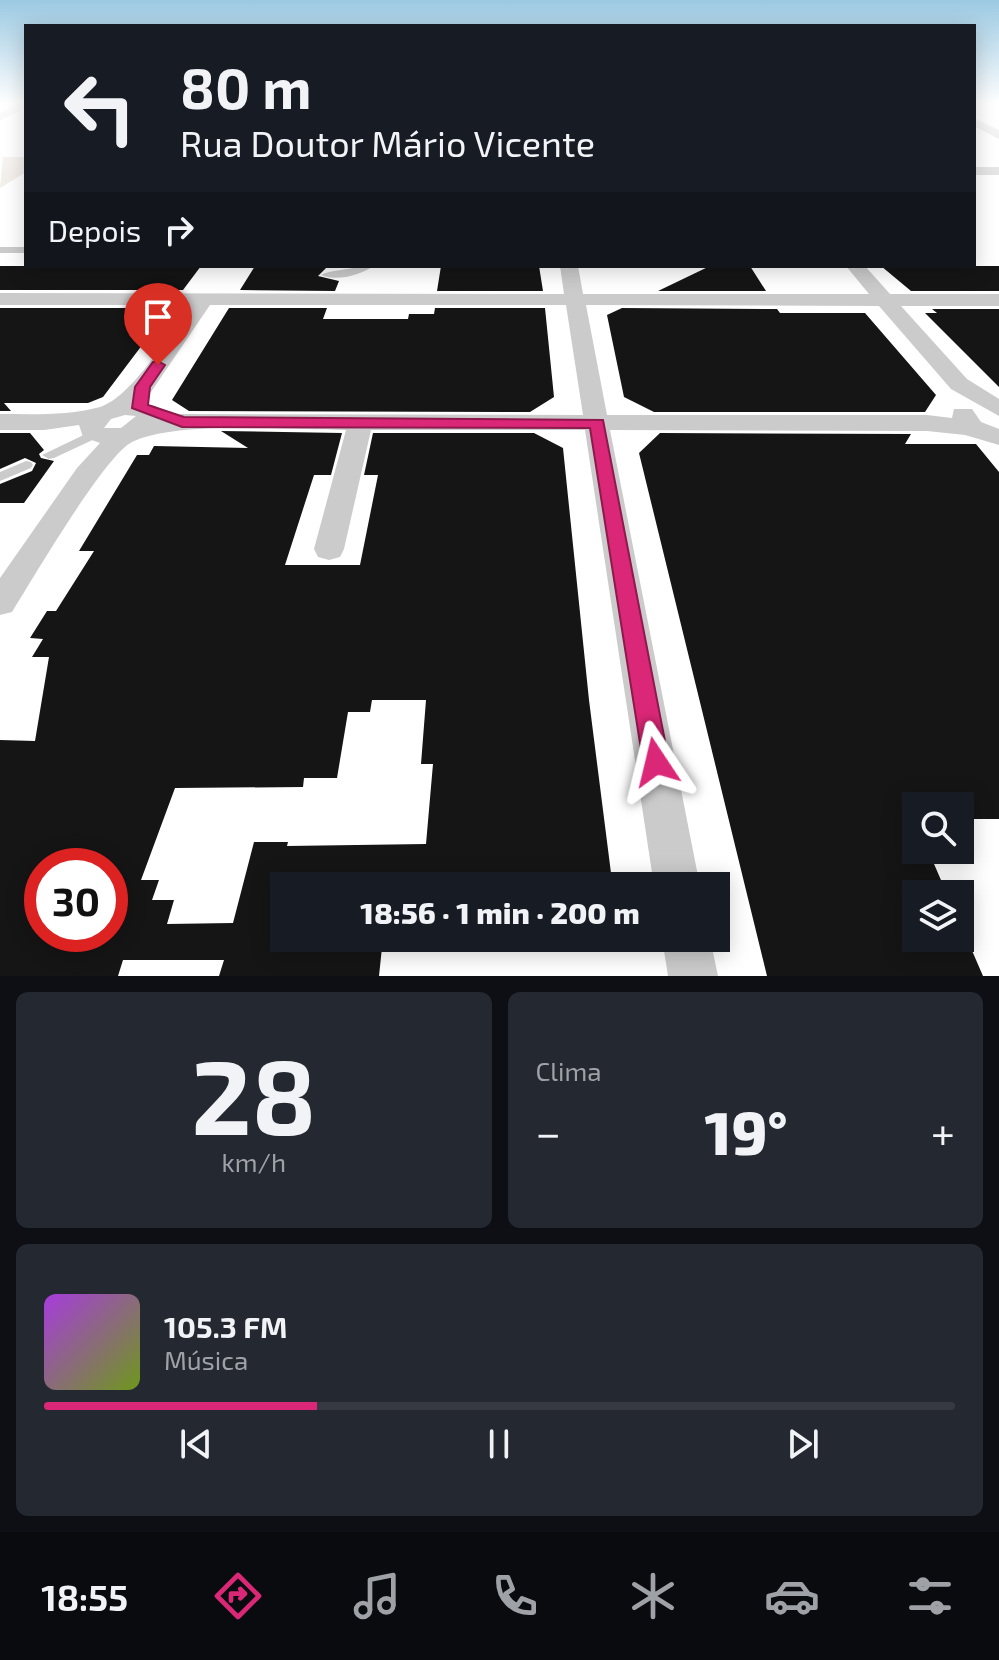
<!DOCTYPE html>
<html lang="pt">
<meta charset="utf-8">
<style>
:root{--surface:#171b24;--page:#242831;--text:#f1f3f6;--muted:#9ea1a6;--line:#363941;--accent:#db2777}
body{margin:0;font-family:"Exo 2",sans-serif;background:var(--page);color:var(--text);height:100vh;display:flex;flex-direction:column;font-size:30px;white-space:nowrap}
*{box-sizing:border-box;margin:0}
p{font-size:26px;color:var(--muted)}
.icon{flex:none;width:44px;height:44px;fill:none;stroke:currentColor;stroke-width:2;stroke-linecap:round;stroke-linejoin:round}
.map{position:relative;height:976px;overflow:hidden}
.panel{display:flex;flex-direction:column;gap:16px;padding:16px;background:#0d0f14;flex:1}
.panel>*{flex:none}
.banner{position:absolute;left:24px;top:24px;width:952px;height:244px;border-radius:0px;box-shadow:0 4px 20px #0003;background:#171b24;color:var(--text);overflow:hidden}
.buttons{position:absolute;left:902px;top:792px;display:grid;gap:16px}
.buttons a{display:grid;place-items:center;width:72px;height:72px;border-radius:0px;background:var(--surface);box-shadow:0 4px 20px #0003;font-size:40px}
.speed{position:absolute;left:24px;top:848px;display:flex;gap:16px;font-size:40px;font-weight:700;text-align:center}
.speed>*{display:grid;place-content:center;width:104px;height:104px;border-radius:50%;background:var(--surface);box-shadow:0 4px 20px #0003;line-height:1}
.speed .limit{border:12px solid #d22;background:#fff;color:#111}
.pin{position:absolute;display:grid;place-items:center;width:68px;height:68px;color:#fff;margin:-82px -34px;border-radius:50% 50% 50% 0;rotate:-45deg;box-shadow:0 0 8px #0007}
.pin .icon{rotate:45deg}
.me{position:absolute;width:88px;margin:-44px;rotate:350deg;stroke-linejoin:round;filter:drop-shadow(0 0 6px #0008)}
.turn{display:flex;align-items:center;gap:28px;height:168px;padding:0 24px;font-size:36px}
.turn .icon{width:104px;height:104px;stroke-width:2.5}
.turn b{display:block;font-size:56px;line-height:68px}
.then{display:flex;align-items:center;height:76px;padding:0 24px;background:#0003;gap:16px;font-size:30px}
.big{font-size:60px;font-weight:800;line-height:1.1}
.panel .card{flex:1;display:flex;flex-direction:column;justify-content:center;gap:12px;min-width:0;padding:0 28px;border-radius:12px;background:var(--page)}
.panel .dial{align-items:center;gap:0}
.dial b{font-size:104px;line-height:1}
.song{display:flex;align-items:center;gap:24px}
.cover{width:96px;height:96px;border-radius:12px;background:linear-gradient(135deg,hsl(280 70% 55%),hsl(80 70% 35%))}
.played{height:8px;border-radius:4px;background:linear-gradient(90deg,var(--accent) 30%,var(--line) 30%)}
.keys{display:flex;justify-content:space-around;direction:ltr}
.heat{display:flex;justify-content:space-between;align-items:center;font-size:44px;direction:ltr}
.panel .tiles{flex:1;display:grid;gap:16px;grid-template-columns:1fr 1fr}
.card:last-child{grid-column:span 2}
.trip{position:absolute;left:270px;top:872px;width:460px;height:80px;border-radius:0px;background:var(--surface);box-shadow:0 4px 20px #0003;font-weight:800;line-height:80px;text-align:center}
.menu{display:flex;height:128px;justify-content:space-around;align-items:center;background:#090b0e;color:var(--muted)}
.menu .icon{width:56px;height:56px}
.menu .current{color:var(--accent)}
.menu b{font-size:36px;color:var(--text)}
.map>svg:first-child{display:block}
.green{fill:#eae4dc}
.building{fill:#151515;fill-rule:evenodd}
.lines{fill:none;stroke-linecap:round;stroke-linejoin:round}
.lane{fill:#cbcbcb;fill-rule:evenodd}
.street{fill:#cbcbcb;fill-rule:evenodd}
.route{fill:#db2777;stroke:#8e194d;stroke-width:2}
</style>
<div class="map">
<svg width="999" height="976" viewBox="0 0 999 976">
<rect width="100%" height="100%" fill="#fff"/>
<path class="green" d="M3 157H26V172L0 188Z"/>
<path class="building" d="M0 266H201L183 290H0Z
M255 266H328L318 276 339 281 335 291 240 290Z
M441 266H539L543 291H437Z
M710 266H750L766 291H658Z
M881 266H999V291H911Z
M0 308H170L103 397 88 403H4L11 411H0Z
M229 308H327L323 319H408L409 314H434L435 308H545L554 397 530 412 189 411 172 400Z
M622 308 777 309 780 313H865L936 395 925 412H654L624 397 607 315Z
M932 309H999V387L925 313H937Z
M221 431 342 433 331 475H314L285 565H360L378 475H364L373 433H534L563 448 589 700 611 873H578L579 886H284V938H383L379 976H219L224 960H123L118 976H0V740L35 741 49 657H32L43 639 30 638 47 611H56L94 551H79L137 455H149L154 446 248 448ZM372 700H426L421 764H433L426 844 287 846 288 842H254L233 923 167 924 174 900H152L159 880H141L175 788 303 787 304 778H337L348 712H370ZM54 861 110 862V934H42V866H52Z
M0 433H30L44 450 39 454 41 458 54 461 24 503H0V484L32 471 36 463 25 458 0 469Z
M660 433 911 434 905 444H976L999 472V819H960V806H916L915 819 916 850H928L947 894H916V938H960V923L983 976H767L639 453Z"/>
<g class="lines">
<path class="lane" d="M0 247H26V253H0Z
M361 266H374C360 275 337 282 321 275 330 270 348 270 361 266Z
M94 430 100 434 99 437 54 458 49 459 42 455Z
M26 461 31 462 33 465 31 468 0 481V472Z"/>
<path class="street" d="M17 104H26V108L0 120V113Z
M974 118 999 130V139L974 126Z
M974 167H999V175H974Z
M560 266H578L583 294H869L846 266H865L890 294H999V306H901L967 379 999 399V416L951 389 879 306 586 305 607 415H927L952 418 954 409H972L981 422 999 429V445L965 435 927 431 610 430 700 886H654L585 430H371L344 549 340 557 329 560 318 557 314 549 346 430C293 430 177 420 132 442 105 455 32 580 12 612L0 615V578L77 468 100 443 83 437 79 425 44 430H0V414C32 414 68 416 100 407 132 397 170 333 190 305H0V293L564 294ZM210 305H566L583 415 182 414 159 420 161 414 156 406 138 402 151 392ZM125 415 136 416 121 428H104L111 419Z
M662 938H710L718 976H668Z"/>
</g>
<linearGradient id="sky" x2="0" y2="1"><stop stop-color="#9bc9e2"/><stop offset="0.43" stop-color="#fff"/><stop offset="1" stop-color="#fff" stop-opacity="0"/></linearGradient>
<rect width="999" height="241" fill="url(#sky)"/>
<path class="route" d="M158 361 165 365 150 387 148 405 184 417 603 420 669 762 665 771 656 774 647 771 643 762 590 428 182 427 132 408 135 387 153 362Z"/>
</svg>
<div class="buttons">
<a><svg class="icon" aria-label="search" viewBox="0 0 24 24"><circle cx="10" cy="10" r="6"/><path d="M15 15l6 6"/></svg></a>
<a><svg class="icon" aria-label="layers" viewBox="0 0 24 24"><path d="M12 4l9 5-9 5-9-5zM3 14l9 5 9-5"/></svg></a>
</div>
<div class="speed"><div class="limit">30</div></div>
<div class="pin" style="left:158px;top:365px;background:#d93025"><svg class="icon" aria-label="arrive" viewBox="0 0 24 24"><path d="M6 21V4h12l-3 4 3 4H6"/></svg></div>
<svg class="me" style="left:656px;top:762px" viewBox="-20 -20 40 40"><path d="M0-17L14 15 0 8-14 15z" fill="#db2777" stroke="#fff" stroke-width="4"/></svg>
<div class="trip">18:56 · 1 min · 200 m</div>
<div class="banner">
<div class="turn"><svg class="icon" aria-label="left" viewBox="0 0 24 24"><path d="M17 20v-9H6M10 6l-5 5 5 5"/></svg><div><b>80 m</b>Rua Doutor Mário Vicente</div></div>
<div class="then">Depois<svg class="icon" aria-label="right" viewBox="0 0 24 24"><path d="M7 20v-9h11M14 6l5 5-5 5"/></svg></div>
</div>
</div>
<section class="panel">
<div class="tiles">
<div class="card dial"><b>28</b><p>km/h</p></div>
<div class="card"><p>Clima</p>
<div class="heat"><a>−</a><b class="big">19°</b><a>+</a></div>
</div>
<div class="card">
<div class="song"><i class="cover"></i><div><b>105.3 FM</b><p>Música</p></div></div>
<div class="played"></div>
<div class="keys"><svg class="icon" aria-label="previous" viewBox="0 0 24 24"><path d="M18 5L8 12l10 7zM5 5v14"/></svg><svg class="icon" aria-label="pause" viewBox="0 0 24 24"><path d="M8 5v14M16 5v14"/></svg><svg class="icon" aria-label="next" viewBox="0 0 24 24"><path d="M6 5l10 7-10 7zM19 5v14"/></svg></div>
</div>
</div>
</section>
<nav class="menu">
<b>18:55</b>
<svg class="icon current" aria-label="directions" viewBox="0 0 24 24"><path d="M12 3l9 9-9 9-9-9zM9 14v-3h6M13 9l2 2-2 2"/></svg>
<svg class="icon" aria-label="music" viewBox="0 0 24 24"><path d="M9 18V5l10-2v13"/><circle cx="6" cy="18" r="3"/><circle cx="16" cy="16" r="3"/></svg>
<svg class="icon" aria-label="phone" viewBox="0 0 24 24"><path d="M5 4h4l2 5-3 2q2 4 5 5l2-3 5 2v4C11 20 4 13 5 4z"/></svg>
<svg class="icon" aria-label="climate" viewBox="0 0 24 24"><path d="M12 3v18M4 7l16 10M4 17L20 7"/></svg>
<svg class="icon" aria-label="car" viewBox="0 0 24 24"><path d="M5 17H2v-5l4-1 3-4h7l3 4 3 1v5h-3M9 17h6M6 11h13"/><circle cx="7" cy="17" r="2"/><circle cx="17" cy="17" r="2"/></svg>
<svg class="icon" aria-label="filters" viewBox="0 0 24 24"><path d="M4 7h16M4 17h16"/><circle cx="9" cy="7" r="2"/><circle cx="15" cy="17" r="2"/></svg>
</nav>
